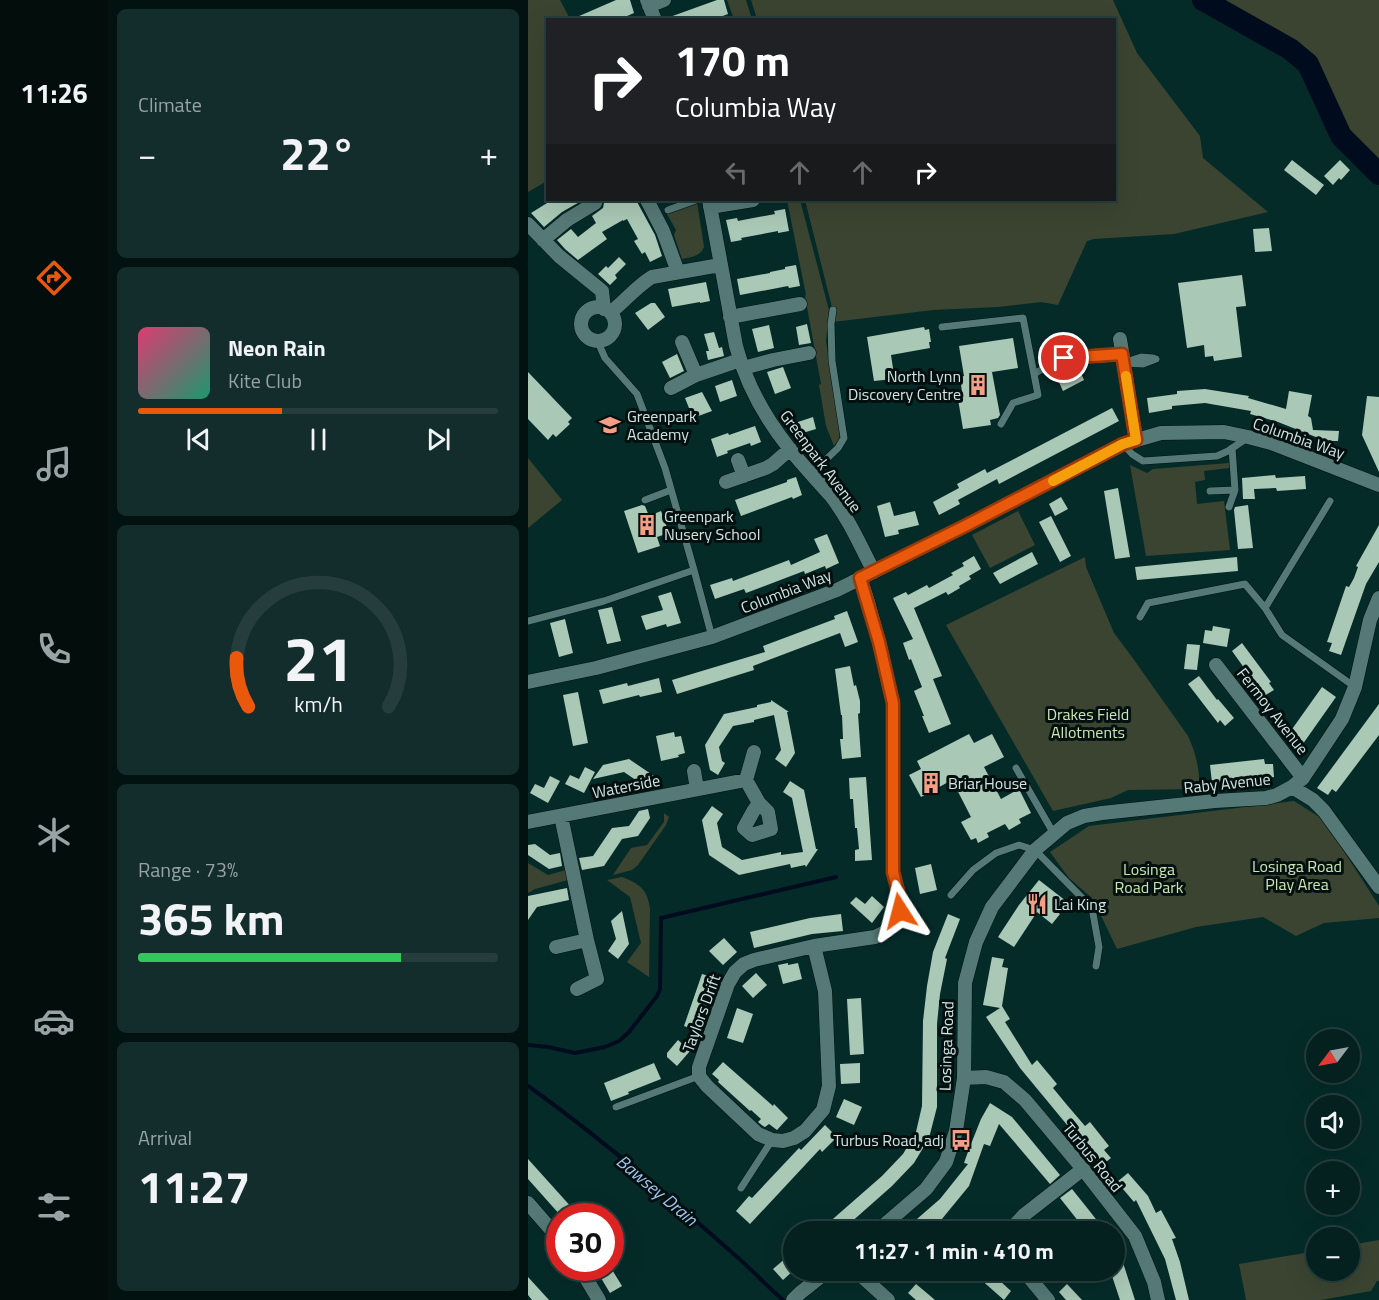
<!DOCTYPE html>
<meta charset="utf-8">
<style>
:root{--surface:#04201f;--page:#122d2c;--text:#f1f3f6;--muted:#97a3a4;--line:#253e3d;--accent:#ea580c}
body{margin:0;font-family:"Titillium Web",sans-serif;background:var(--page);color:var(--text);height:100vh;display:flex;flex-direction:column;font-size:22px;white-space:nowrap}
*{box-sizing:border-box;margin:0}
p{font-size:20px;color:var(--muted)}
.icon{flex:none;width:33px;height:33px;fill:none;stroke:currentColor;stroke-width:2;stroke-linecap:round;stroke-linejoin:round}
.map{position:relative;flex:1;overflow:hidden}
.panel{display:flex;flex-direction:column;gap:9px;padding:9px;background:#021211;width:420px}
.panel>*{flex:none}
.hud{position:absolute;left:18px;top:18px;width:570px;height:183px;border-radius:0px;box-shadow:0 6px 24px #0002,0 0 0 2px var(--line);background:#202124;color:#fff;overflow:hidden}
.needle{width:39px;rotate:238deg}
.controls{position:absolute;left:778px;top:1029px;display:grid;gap:12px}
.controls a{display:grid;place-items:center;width:54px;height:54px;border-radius:50%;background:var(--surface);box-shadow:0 6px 24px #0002,0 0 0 2px var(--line);font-size:30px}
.speed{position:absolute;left:18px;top:1203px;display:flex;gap:12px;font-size:30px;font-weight:700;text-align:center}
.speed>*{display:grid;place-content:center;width:78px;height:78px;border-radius:50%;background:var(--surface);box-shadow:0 6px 24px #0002,0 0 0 2px var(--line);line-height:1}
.speed .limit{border:9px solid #d22;background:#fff;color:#111}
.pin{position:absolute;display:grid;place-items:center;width:51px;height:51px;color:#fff;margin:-26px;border:3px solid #fff;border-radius:50%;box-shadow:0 2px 6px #0007}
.me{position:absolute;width:66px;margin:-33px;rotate:351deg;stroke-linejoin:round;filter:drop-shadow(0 0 4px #0008)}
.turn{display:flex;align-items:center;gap:21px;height:126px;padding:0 30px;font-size:27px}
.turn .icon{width:78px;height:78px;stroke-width:2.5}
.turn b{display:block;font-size:42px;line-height:51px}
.lanes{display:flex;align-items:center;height:57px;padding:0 30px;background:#0003;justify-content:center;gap:30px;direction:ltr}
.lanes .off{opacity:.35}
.big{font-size:45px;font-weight:700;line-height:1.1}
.panel .tile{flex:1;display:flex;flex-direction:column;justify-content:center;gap:9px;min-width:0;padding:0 21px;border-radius:9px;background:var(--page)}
.panel .dial{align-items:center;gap:0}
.dial svg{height:156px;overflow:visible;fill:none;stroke:var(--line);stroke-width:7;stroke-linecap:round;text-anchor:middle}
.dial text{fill:var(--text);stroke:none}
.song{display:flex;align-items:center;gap:18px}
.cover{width:72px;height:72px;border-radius:9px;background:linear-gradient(135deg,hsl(340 70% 55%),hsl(160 70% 35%))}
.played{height:6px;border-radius:3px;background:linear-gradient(90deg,var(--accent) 40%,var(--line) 40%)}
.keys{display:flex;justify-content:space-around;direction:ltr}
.heat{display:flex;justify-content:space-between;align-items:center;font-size:33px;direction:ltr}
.charge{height:9px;border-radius:4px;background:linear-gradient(90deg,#34c759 73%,var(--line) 0)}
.trip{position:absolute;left:255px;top:1221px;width:342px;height:60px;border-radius:30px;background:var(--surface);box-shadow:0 6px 24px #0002,0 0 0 2px var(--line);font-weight:700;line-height:60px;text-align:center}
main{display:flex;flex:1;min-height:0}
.menu{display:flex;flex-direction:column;width:108px;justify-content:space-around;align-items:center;background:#020d0c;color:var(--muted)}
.menu .icon{width:42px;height:42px}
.menu .active{color:var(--accent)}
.menu b{font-size:27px;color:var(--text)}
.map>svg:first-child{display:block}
.green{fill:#3b4431}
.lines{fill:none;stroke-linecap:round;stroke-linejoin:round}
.stream{stroke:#000c1d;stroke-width:4}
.river{stroke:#000c1d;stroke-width:22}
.building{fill:#aac8b6}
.service-casing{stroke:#001211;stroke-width:8}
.minor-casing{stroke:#001211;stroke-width:15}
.service{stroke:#557976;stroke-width:7}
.minor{stroke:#557976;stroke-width:14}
.route-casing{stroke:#983908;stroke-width:15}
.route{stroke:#ea580c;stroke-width:10}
.slow{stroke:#f59e0b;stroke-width:10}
.labels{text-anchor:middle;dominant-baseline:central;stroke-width:6;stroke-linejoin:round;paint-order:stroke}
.poi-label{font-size:16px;fill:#d1e4e2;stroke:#03100f;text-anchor:start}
.street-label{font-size:16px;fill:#d1e4e2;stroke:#03100f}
.park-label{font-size:16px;fill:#cde6b2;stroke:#03100f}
.water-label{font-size:18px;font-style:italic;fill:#9fc6f0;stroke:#03100f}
</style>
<main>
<nav class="menu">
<b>11:26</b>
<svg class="icon active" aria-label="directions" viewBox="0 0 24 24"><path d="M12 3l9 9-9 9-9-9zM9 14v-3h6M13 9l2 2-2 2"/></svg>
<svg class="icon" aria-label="music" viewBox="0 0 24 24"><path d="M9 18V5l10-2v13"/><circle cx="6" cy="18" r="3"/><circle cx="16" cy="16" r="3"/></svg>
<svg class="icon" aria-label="phone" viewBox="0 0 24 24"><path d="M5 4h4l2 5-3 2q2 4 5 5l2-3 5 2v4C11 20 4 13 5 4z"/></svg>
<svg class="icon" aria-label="climate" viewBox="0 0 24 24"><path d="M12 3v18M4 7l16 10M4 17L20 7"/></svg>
<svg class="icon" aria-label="car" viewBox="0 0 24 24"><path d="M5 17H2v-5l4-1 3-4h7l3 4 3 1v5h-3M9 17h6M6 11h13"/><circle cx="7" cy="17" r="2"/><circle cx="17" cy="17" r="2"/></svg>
<svg class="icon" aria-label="filters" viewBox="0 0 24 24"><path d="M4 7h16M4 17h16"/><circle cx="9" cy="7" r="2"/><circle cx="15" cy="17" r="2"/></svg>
</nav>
<section class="panel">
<div class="tile"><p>Climate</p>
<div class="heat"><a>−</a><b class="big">22°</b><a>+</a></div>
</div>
<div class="tile">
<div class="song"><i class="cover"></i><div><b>Neon Rain</b><p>Kite Club</p></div></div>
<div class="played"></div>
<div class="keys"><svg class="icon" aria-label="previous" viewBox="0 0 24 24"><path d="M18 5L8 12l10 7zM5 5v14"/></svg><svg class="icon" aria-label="pause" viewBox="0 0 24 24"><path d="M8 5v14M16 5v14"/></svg><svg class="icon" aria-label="next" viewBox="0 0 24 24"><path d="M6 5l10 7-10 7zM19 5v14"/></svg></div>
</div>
<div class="tile dial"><svg viewBox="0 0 100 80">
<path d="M14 69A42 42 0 1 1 86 69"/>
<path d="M14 69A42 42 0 0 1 8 44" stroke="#ea580c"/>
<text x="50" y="56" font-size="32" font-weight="700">21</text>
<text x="50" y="72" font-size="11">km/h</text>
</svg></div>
<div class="tile"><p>Range · 73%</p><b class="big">365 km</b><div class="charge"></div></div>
<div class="tile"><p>Arrival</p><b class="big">11:27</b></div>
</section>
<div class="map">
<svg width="851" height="1300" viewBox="0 0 851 1300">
<rect width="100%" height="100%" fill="#052b29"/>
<path class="green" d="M0 0H32L42 19 20 20 19 181 0 192Z
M199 0H218L224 19H206Z
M223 0H585L609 53 672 136 675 158 740 212 646 234 566 239 559 241 530 305 513 302 470 307 405 310 305 322 303 303 277 200H586V20L229 19Z
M675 0H851V174L813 136 780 64 762 49Z
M259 200H272L301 310 298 341 312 432 311 439 306 446 298 426 291 385 293 384 277 296 278 295Z
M169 202 176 247C172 257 162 257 154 259L146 235 148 230 139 214Z
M0 458 34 500 0 528Z
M701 463V468L676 471 677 480 667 482 669 504 696 501 702 550 618 556 602 465 619 473 625 469Z
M490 511 507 545 462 568 444 535Z
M557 557 558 567 586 633 604 657 660 736C668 753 672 770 671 789L600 790 583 798 525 811 418 625Z
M766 801 796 820 851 906V918L796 923 768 936 735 917 668 927 589 949 565 899 541 878 522 852 561 826Z
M136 813 141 817 138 825 110 865 104 870 85 875 103 848 119 845 136 822Z
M0 863 20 875 38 870 40 880 7 889 0 893Z
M94 877C112 884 119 889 122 908L121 977 99 962 113 943 102 897 79 880Z
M851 1240V1281H849L843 1291 793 1300H718L711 1264 789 1251V1270H822V1245Z"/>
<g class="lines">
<path class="stream" d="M0 1045 20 1047 47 1053 77 1047 91 1041 101 1032 129 996 132 989 133 918 308 877
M0 1086C73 1138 141 1197 208 1256 224 1270 239 1286 255 1300"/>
<path class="river" d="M675 0 762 49 780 64 813 136 851 174"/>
</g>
<path class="building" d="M88 0H102L106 13 90 20H42Z
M196 0 200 14 184 20H139V18L189 0Z
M764 160 796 185 788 195 756 170Z
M812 160 822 170 813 180 811 178 805 185 796 176Z
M24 200H55L34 212 16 227 3 213Z
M75 200H108L127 235 134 256 122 262 117 252 114 254 106 241 110 239 99 219 95 221V220L74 232 79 239 50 260 37 249 29 240 43 229 50 237 68 223 64 216 75 208 76 203Z
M257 209 261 231 250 233V231L213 238 214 240 203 242 198 220 209 218 210 221 220 219 247 214 246 211Z
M741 228 744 251 727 252 725 229Z
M91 257 98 264 87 275 89 278 82 285 70 274 78 266 80 268Z
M268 265 272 286 261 288 260 286 212 295 209 279 242 273V272L257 269V267Z
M714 275 718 306 708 307 714 357 686 361 685 356 677 357 676 345 659 348 650 283Z
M178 282 182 301 172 303V302L144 307 140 289Z
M123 303H127L137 317 120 330 107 313Z
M279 324 283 343 271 345 268 327Z
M241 325 246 348 230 352 224 329Z
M396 327 397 330 401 329 403 342H401L402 348 363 355 366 375 364 376 365 379 346 381 339 337Z
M186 332 191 348 194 347 196 356 180 360 178 351H181L176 334Z
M485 338 490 368 464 372 472 415 470 418 462 420 463 425 435 429 429 393 434 392 432 377 436 376 431 346Z
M149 354 156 371 142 378 134 362Z
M255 367 263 388 247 394 239 372Z
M550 367 556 380 535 391 529 378Z
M0 372 44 418 40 422 42 424 28 437 25 434 20 440 0 419Z
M204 380 209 396 192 402 187 386Z
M677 389 721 396 720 398 758 409 761 391 784 395 780 416 783 418 785 430 811 431 810 441H798L750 422 722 414 723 411 677 403 644 406V409L621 413 619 398 649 394V391Z
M174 392 184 411 165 418 157 398Z
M839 396 851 397V472L834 435Z
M584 408 591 421 471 484 469 479 430 500 432 504 411 515 405 502 431 488 429 484 457 469 459 473Z
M285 417 288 429 271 434 267 423Z
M227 426 233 442 223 446 222 443 199 451 200 453 189 457 183 439 200 433 201 435Z
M747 475 748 478 777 476 778 489 749 491 748 488 726 489 727 499H715L714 478Z
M268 477 274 495 265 499 264 497 213 516 207 500 259 482V480Z
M590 488 602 557 587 559 576 491Z
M533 497 540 509 527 516 521 504Z
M362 502 366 516 387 511 391 525 370 530 371 534 357 537 349 506Z
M114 505 117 506 121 516 133 511 141 533 129 537 132 546 110 553 96 511Z
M720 505 725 548 710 549 706 510 707 507Z
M523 516 543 556 532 562 511 522Z
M851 525V562L838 584 813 655 801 651 804 643 799 642 818 586 821 587 826 578 830 567 828 566Z
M299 534 311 563 298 569 297 566 277 574 276 571 218 593 216 589 187 599 182 585 204 578 205 581 261 560 263 565 292 552 286 539Z
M504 552 510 564 472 584 465 573Z
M446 556 453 569 441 576 443 579 431 586 432 588 420 595 418 592 386 608 414 676 405 679 423 724 401 733 394 716H396L386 691 394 687 383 659 381 660 375 643 385 639 365 598 378 592 380 595 399 585 401 588 425 575 423 573 436 566 434 563Z
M709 557 710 571 609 580 607 567Z
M143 592 153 623 139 627 138 624 118 630 113 616 135 610 130 596Z
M84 607 93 641 79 644 70 610Z
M319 611 330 642 317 647 312 633 225 666 226 670 149 694 144 680 237 652 235 646 307 619 306 616Z
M37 619 45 653 31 657 22 623Z
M685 626 702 629 699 647 675 643 677 630 684 631Z
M714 643 743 682 741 683 746 690 734 697 719 672 704 651Z
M659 644 672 645 669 670 656 669Z
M322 666 326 686 328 685 332 701V713L330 714 333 757 314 759 312 739H315L314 715H313L307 669Z
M671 676 689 700 690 699 706 718 697 726 692 720 690 723 660 684Z
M131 678 134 692 112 697 111 695 75 704 71 690 99 683 100 686Z
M794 687 808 697 772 748 762 741 766 734 762 732Z
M50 692 60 743 45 746 35 695Z
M243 700 261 712H259L267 753 258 767 247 759 253 750 246 715 226 720V722L205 726 191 747 194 761 197 763 190 775 182 770 177 745 196 714 229 707V705L243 702Z
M851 704V735L808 792 804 789 800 795 789 788Z
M146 732 147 737 153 736 157 753 150 755 151 757 133 761 128 736Z
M441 734 446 743 464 734 476 757 456 767 473 799 491 789 503 813 491 819 493 823 481 830 477 824 459 833 461 837 450 843 448 838 443 840 433 822 443 817 424 780 393 797 381 775 393 769 389 761Z
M101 759 126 776 128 786 118 787 96 772 65 779 75 765Z
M736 759 737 764H745L746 777 684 783 682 765Z
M57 767 67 772 56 793 37 784 42 775 51 779Z
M22 776 32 781 20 803 2 793 7 784 16 788Z
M338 777 344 860 327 861V850L331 849 329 828H327L325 799H322L321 778Z
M262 781 276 790 288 849H290L278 867 277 865 263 868 262 864 211 875 181 855 174 820 184 806 195 814 189 823 194 847 214 860 253 852V855L275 852 264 798 255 792Z
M120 809 122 818 110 836 94 839 76 866 54 870 51 858 65 856 84 828 101 826 111 811Z
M7 844 22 855 32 853 34 866 21 869 0 855V845Z
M403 864 409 890 392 894 387 868Z
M511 880 538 901 529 912 532 914 524 924 509 912 486 947 470 937 491 905Z
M39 888 41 900 9 907 0 920V896Z
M344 896 356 907 344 923 322 903 328 897 337 904Z
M94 911 101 944 90 959 80 951 88 939 83 921Z
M313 914 315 931 284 934 226 948 222 932 282 918Z
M420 914 432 919 417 958 419 959 412 994 409 1024V1107L401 1138 386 1163 364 1186 312 1232H290L354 1176 375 1154 388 1132 394 1106 395 1021 399 986 405 952Z
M196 938 209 952 195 965 181 951Z
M464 957 476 959 474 967 480 968 474 1006 482 1019 477 1022 504 1065 509 1060 529 1084 525 1088 539 1105 557 1126 562 1122 581 1146 576 1150 583 1158 573 1166 492 1068 458 1017 472 1008 455 1005Z
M260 963V965L270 963 274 979 255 984 250 965Z
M228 973 239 985 225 998 214 986Z
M174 974 190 979 172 1032 156 1026Z
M333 998 336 1054 322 1055 319 999Z
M209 1008 225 1014 215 1043 199 1038Z
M150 1040 162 1051 149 1066 139 1057V1053Z
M195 1062 245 1106 246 1104 260 1118 249 1130 241 1124 237 1127 235 1126 230 1122 233 1119 223 1110 222 1111 190 1082 191 1080 184 1074Z
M126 1063 133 1079 100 1092 101 1094 83 1101 76 1083Z
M332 1063V1083L313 1084 312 1064Z
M316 1099 334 1107 326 1125 308 1117Z
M462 1103 484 1117 532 1175 522 1184 471 1124 462 1146 456 1144 441 1186 409 1225 405 1221 393 1232H374L412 1199 440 1164 436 1163 441 1149 453 1119Z
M297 1125 307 1135V1139L294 1152 292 1149 222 1224 208 1211 221 1196 224 1198 271 1148 273 1150Z
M0 1159 45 1209 37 1216H33L0 1179Z
M600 1173 620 1196 628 1213 633 1210 648 1238 644 1239 652 1262 661 1300H648L637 1259 608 1200 606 1202 589 1182Z
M544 1189 560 1209 578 1232H559L547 1217 532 1198Z
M586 1244H589L607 1300H592L582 1270H586Z
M266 1251V1270L255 1280 245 1269Z
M67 1268H83L94 1286 82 1293Z
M442 1270H460L483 1291 476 1300Z
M0 1277 21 1300H4L0 1295Z
M388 1284 400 1294 407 1300H388L380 1293Z
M539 1284 554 1300H538L531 1292Z"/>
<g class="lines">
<defs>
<path id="service" d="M140 210 168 200
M414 327 495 318 506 374 518 367
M70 342 77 358 109 394 137 468 166 570
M598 362 613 357 625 358
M596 363 615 364 628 359
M473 424 485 403 510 395 506 374
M595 444 604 454 615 461 689 456 700 451 719 438
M283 474 310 448 316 438 304 361 303 324 305 310
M682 491 707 490
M117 500 143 490
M701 507 707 490 704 448
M737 608 802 501
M612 617 620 603 717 584 737 608 754 635 827 687
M0 621 76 601 166 570 184 637
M488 768 526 834
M423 895 445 870 468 853 491 845 507 850 564 908 571 947 568 966
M88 1107 171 1076
M213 1188 244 1140"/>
<path id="minor" d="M119 0 127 20
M121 6 136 0
M119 200 135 231 150 272
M181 200 208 346C218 383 237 418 261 448 274 465 289 480 303 496 321 519 333 547 346 572
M182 207 225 200
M0 224 31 256 74 291 76 309
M15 240 39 220 67 203
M53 324a17 17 0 1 1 34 0a17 17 0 1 1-34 0Z
M83 312C97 301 109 286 124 277L192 265
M202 317 272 304
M592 339 608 440
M154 342 168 375
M518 367 536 358 594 354
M215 368 245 360 281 353
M143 388 168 375 212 360
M210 460 216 476
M198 482 238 468 245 464 262 449
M688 665 775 778
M0 682 68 668 184 637 309 590 437 526 595 444 633 433 696 432 720 437 743 443 851 485
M166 771 169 789
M218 780 226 752
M764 787 785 800 796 811 851 887
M231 803 240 812 243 829 224 835 216 828 226 810Z
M33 816 59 940 69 979 49 989
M0 822 218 780 231 803
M286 946 297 991 301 1086 295 1110 277 1131 266 1138 255 1141 244 1140 230 1134 179 1086 171 1076V1067L200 984 207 972 216 964 226 960 286 946 347 937 359 931 367 920 372 911V899L365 872V703L351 642 340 602 332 578
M28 947 59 940
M436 1078 458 1077 476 1082 497 1100 555 1169 607 1236 626 1282 630 1300
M0 1203 32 1240
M348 1232 398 1189 418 1162 428 1131 436 1078 437 983 448 942 464 907 507 850 539 823 556 816 574 813 687 801 738 798 749 795 764 787 775 778 814 719 827 687 842 620 851 598
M483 1232V1229L496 1215 555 1169
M52 1268 71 1300
M327 1270 360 1300
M495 1270 520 1300
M265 1300 272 1293 301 1270"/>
</defs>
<use href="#service" class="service-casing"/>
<use href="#minor" class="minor-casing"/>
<use href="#service" class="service"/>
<use href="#minor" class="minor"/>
</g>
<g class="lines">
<defs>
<path id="route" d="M372 911V899L365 872V703L351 642 332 578 437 526 595 444 608 440 594 354 536 358"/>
</defs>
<use href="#route" class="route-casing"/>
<use href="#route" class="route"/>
<path class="slow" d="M525 481 595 444 608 440 598 376"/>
</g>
<defs>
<symbol id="building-bare" viewBox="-9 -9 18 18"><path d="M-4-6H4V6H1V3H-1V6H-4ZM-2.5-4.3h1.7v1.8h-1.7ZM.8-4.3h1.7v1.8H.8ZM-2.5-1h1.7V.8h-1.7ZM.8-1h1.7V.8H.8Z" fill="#f49e86" stroke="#03100f" stroke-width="2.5" paint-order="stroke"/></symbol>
<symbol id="school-bare" viewBox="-9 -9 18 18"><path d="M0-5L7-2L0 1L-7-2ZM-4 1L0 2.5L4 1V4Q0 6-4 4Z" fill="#f49e86" stroke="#03100f" stroke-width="2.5" paint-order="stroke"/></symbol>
<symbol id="restaurant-bare" viewBox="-9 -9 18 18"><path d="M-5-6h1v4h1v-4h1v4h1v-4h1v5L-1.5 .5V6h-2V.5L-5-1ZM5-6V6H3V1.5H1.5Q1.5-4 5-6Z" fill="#f49e86" stroke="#03100f" stroke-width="2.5" paint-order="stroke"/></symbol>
<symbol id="bus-bare" viewBox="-9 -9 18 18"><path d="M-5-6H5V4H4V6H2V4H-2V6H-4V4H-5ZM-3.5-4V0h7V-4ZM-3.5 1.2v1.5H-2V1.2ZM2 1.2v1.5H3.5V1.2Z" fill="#f49e86" stroke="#03100f" stroke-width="2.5" paint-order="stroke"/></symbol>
</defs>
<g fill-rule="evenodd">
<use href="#building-bare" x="435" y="370" width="30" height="30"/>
<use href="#school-bare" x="67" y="410" width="30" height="30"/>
<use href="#building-bare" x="104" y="510" width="30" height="30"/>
<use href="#building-bare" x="388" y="768" width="30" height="30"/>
<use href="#restaurant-bare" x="494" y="889" width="30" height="30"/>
<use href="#bus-bare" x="418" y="1125" width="30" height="30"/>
</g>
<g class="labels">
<g class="poi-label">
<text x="433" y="376" text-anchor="end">North Lynn<tspan x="433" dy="18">Discovery Centre</tspan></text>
<text x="99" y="416">Greenpark<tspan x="99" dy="18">Academy</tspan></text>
<text x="136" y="516">Greenpark<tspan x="136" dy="18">Nusery School</tspan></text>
<text x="420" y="783">Briar House</text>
<text x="526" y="904">Lai King</text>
<text x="416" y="1140" text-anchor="end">Turbus Road, adj</text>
</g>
<g class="street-label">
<text transform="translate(771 438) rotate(19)">Columbia Way</text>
<text transform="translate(293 461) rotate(53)">Greenpark Avenue</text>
<text transform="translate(258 591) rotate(-21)">Columbia Way</text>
<text transform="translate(745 711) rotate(52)">Fermoy Avenue</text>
<text transform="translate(699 783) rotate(-6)">Raby Avenue</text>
<text transform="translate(98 786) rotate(-11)">Waterside</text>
<text transform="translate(173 1013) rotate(-70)">Taylors Drift</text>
<text transform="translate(418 1046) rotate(-88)">Losinga Road</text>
<text transform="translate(565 1157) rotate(51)">Turbus Road</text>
</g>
<g class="park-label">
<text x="560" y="714">Drakes Field<tspan x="560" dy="18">Allotments</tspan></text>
<text x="769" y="866">Losinga Road<tspan x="769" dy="18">Play Area</tspan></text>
<text x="621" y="869">Losinga<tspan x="621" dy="18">Road Park</tspan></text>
</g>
<g class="water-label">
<text transform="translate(129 1190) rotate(40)">Bawsey Drain</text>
</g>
</g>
</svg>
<div class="controls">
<a><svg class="needle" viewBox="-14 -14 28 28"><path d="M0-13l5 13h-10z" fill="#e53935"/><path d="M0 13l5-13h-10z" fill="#97a3a4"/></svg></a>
<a><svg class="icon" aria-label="sound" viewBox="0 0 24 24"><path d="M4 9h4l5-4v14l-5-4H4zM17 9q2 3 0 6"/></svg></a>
<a>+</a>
<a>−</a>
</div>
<div class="speed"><div class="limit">30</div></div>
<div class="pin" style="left:536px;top:358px;background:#d93025"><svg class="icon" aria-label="arrive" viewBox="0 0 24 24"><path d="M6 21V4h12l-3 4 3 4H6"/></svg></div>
<svg class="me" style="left:372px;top:911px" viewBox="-20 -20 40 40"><path d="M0-17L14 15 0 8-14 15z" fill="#ea580c" stroke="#fff" stroke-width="4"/></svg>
<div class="trip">11:27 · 1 min · 410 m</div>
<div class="hud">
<div class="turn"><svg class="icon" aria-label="right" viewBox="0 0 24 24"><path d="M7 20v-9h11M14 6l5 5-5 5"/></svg><div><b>170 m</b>Columbia Way</div></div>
<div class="lanes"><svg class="icon off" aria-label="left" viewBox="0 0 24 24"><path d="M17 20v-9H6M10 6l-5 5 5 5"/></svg><svg class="icon off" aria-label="ahead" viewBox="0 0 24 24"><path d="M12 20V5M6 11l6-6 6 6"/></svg><svg class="icon off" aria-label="ahead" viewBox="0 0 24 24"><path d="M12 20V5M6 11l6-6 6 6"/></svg><svg class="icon" aria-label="right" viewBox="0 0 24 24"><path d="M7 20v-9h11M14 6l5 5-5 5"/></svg></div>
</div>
</div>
</main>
